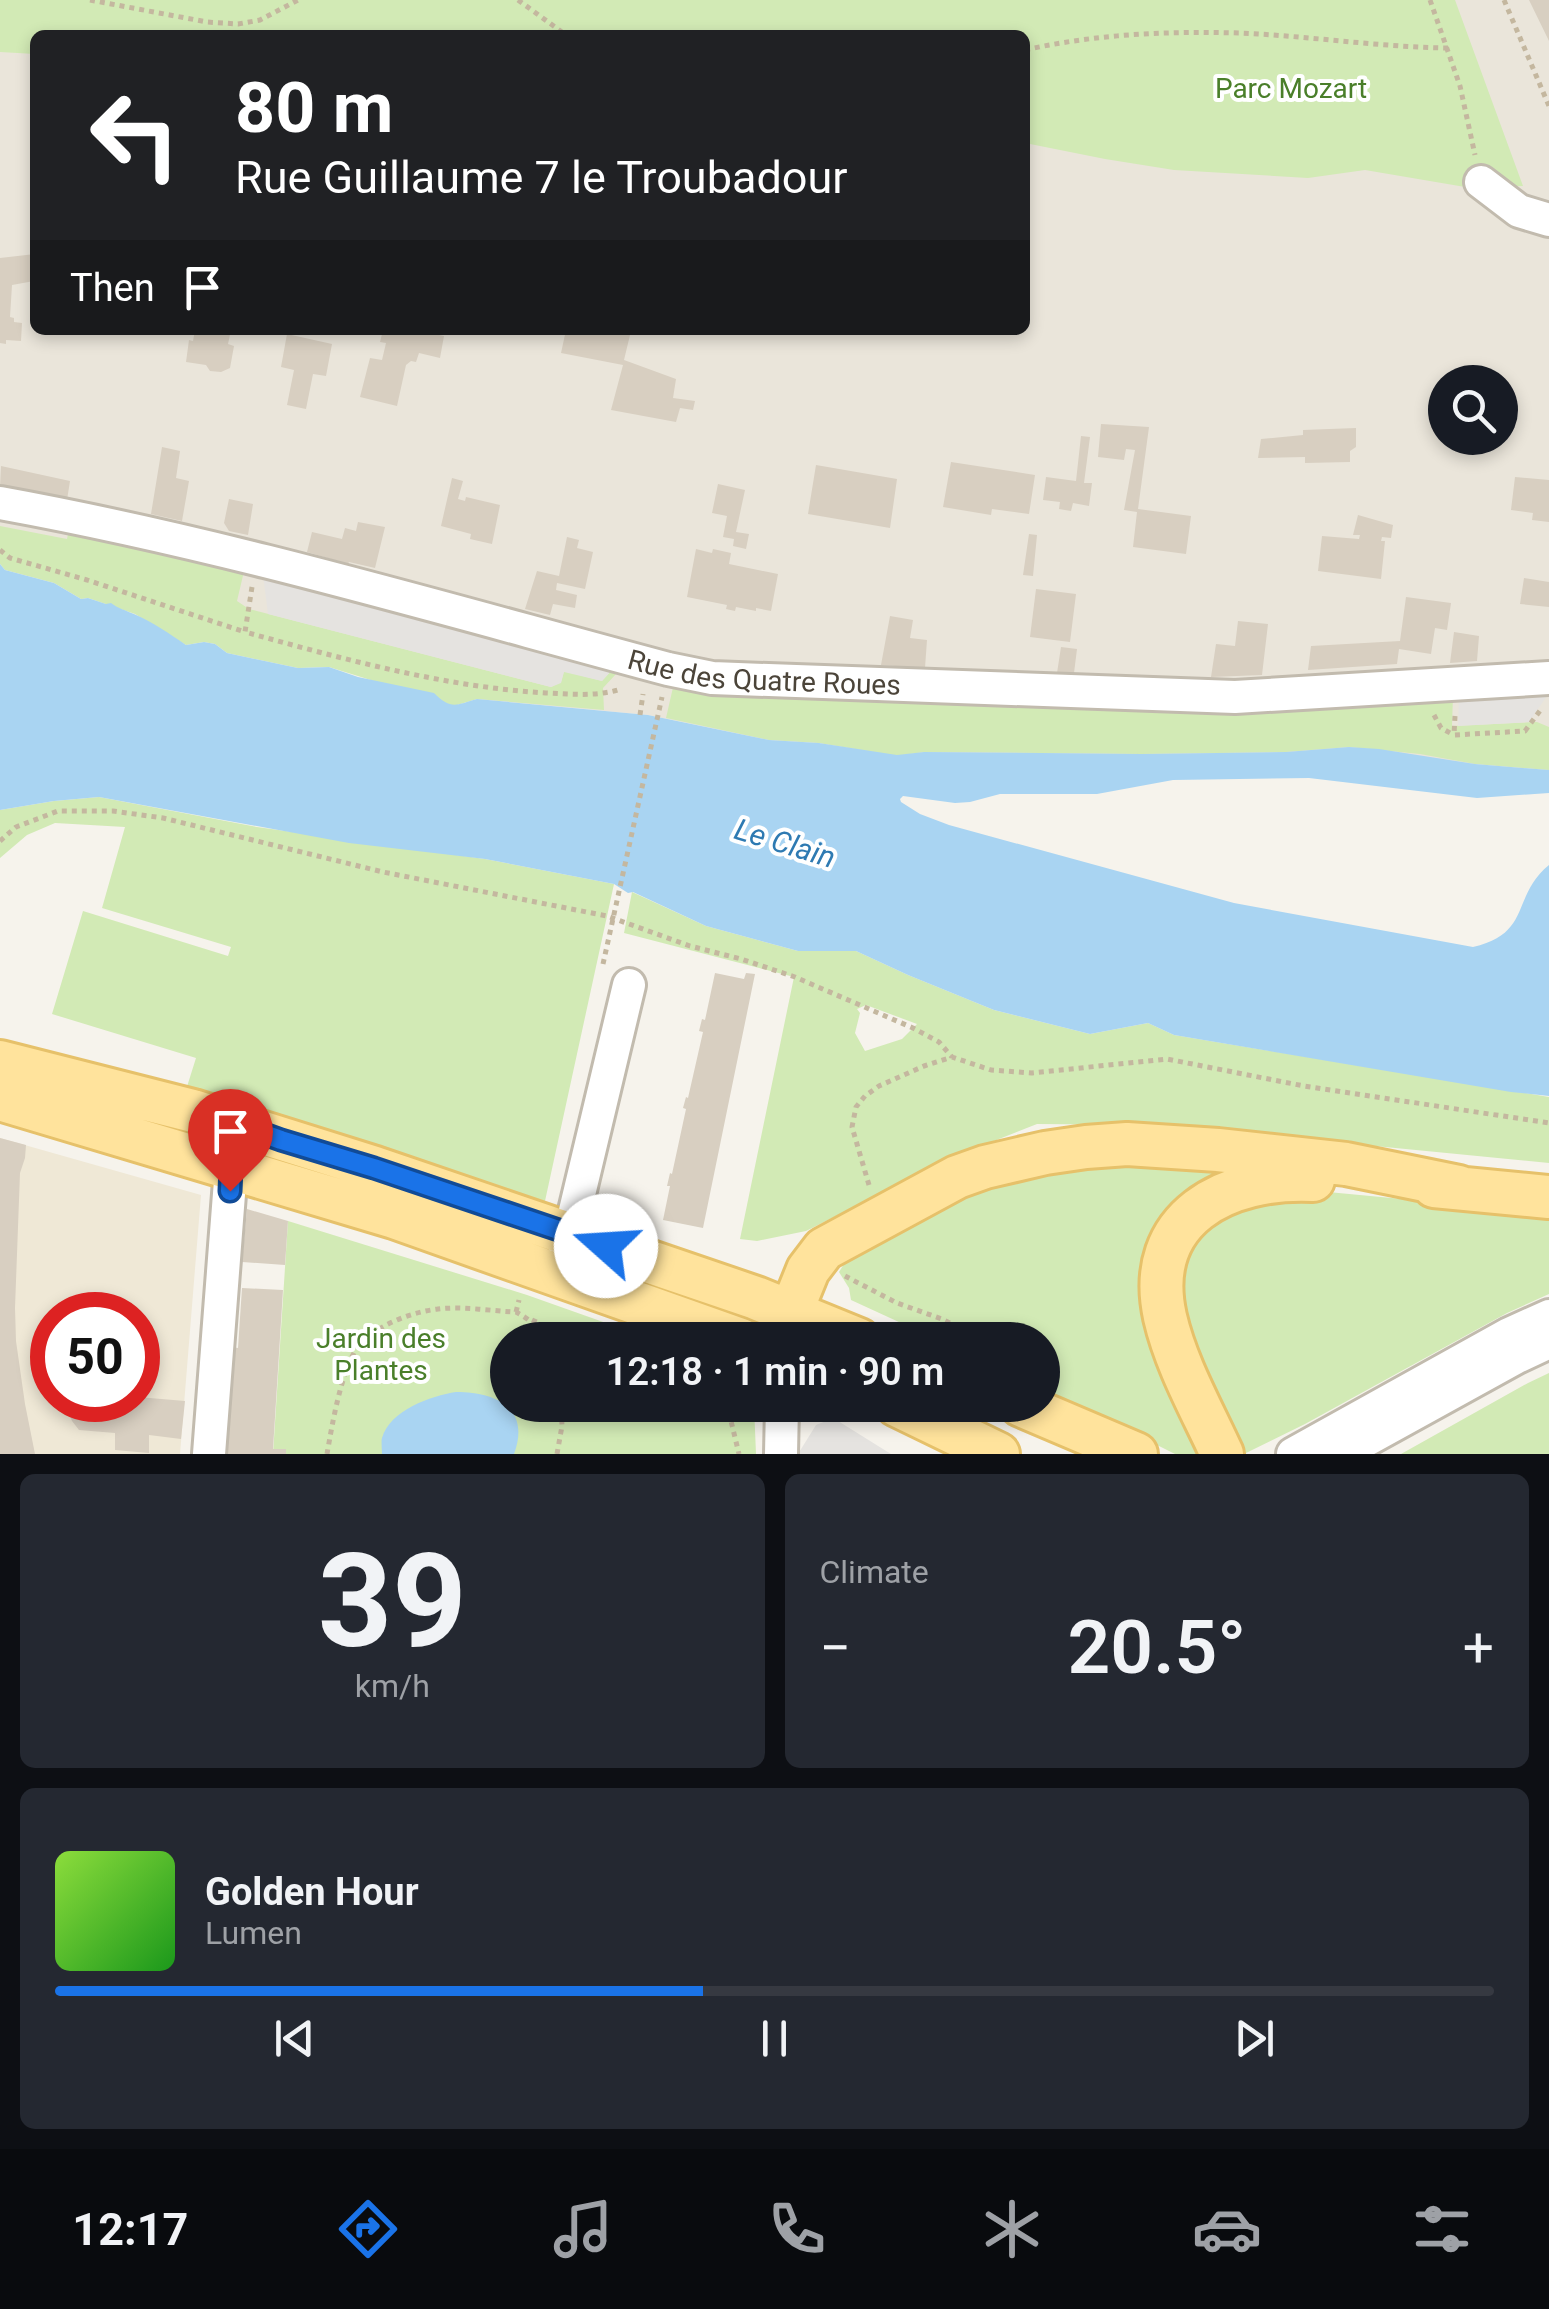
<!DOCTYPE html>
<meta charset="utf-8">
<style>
:root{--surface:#171b24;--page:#242831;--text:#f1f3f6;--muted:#9ea1a6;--line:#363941;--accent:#1a73e8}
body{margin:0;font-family:Roboto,sans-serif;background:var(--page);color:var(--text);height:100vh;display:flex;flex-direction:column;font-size:38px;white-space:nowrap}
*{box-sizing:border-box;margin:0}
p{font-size:32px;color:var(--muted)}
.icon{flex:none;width:55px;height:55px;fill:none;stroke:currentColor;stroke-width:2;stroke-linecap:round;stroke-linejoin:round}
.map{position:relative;height:1454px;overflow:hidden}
.side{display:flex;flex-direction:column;gap:20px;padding:20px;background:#0d0f14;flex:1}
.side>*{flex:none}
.guide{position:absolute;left:30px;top:30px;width:1000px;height:305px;border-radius:15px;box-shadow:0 5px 15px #0003;background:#202124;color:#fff;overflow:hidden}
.controls{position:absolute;left:1428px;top:365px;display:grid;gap:20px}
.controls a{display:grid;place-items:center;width:90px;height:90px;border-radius:50%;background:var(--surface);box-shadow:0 5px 15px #0003;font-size:50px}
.speed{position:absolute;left:30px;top:1292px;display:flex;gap:20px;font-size:50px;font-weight:700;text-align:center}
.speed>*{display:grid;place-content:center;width:130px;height:130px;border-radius:50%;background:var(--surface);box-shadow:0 5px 15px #0003;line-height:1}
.speed .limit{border:15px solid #d22;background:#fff;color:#111}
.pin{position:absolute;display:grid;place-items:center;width:85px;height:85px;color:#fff;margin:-102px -42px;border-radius:50% 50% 50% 0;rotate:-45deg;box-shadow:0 0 10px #0007}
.pin .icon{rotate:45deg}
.me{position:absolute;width:110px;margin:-55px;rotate:289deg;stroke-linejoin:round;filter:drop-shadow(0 0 8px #0008)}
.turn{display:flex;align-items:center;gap:35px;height:210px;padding:0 40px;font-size:45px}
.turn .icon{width:130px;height:130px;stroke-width:2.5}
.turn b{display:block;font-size:70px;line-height:85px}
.then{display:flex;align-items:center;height:95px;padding:0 40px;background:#0003;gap:20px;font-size:38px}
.big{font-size:75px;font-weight:600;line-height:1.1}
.side .tile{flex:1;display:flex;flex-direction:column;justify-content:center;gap:15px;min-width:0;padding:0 35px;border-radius:15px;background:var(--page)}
.side .dial{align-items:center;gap:0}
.dial b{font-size:130px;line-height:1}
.song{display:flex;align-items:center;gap:30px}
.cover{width:120px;height:120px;border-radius:15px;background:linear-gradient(135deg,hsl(90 70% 55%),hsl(120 70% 35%))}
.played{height:10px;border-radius:5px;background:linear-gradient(90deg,var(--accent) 45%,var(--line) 45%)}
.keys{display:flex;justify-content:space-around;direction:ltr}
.heat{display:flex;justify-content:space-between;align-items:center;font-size:55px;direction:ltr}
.side .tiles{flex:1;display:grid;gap:20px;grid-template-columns:1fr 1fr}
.tile:last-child{grid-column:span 2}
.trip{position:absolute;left:490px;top:1322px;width:570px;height:100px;border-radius:50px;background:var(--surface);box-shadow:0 5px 15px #0003;font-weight:600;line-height:100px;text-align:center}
.dock{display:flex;height:160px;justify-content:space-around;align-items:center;background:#090b0e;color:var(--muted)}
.dock .icon{width:70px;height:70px}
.dock .active{color:var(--accent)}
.dock b{font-size:45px;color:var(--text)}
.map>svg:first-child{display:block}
.residential{fill:#eae5da;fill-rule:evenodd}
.education{fill:#efe8d6;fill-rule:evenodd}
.green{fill:#d2eab5;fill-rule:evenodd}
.parking{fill:#e5e3e0}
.water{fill:#a9d4f2}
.building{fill:#d8cfc1}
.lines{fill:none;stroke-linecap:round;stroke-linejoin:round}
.minor-casing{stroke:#c2bbae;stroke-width:38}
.major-casing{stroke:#e6c16a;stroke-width:48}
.path{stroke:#c4b79f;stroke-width:5;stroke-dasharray:5 5;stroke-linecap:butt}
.minor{stroke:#fff;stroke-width:32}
.major{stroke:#ffe39c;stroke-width:42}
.route-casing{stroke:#114b97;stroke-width:25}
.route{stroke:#1a73e8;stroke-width:18}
.labels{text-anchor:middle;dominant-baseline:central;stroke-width:8;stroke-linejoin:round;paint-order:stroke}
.park-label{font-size:28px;fill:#4a7f2a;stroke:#fff}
.street-label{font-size:28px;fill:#4b4439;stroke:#fff}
.water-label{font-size:30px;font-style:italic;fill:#2e7ab2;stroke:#fff}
</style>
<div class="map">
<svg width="1549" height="1454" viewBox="0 0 1549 1454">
<rect width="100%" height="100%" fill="#f6f3ec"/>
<path class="residential" d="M0 0H1549V770L1475 764 897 756 819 743 769 740 648 715 477 699 0 564ZM35 35H1025V330H35ZM1445 382H1500V438H1445Z"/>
<path class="education" d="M0 1138 201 1195 180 1454H0ZM52 1315H138V1400H52Z"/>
<path class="green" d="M0 0H1455L1523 186 1471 188 1365 170 1308 178 1174 170 1105 159 1025 143V35H35V54L0 52Z
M0 526 67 539 69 529 245 567 237 601 249 609 551 687 561 682 564 671 602 681 610 672 616 674 603 688 604 710 477 699 454 706 329 667 298 668 227 653 215 644 204 642 186 645 135 614 88 598 81 599 54 583 5 570 0 564Z
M674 683 1453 695 1452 726 1537 722 1549 727V770L1475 764 1420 754 1349 747 1286 752 1142 754 924 752 897 756 819 743 769 740 666 718Z
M99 797 257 827 485 859 614 884 545 1201 185 1093 196 1058 52 1014 83 911 228 956 231 947 102 908 125 827 55 823 27 835 0 858V810L54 801Z
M632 892 706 926 798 951H856L908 975 994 1010 1090 1034 1148 1023 1174 1035 1549 1097V1163L1159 1125 1037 1124 956 1156 806 1231 757 1241 740 1239 794 977 624 933ZM866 1005 917 1024 902 1039 865 1051 855 1033 860 1013 857 1009Z
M1089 1158 1230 1169 1170 1228 1206 1454H1175L1043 1388 1042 1340H938L851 1300 849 1288 839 1272 849 1256 938 1197Z
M1328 1192 1549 1213V1294L1507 1313 1305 1424 1244 1454H1230L1187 1362 1178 1262 1222 1206Z
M288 1221 527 1295 654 1340H508V1405H754L756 1454H273Z
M1549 1373V1454H1401L1528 1383Z"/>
<path class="parking" d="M263 575 613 669 602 681 564 672 561 683 551 687 268 614Z
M1549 693 1529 722 1458 726 1459 697Z
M831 1419 838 1421 891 1454H798L816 1425Z"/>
<path class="water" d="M0 564 5 570 54 583 81 599 88 598 106 604 111 603C119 609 125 610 134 614 153 622 170 634 186 645L204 642 215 644 227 653 298 668 329 667 358 677 434 693C451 710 456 705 477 699L648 715 769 740 819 743 897 755 924 752 1142 754 1286 752 1349 747 1379 749 1475 764 1549 770V793L1477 798 1309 778 1173 780 1097 794H1000L970 802 955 803 903 796 900 799 901 802 920 814 949 825 1234 903 1473 947C1532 934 1511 896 1549 865V1096L1511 1092 1174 1035 1148 1023 1090 1034 994 1010 908 975 856 951H798L706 926 633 892 628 893 614 884 485 859 349 843 99 797 54 801 0 810Z
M456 1392C496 1392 531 1408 514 1454H382C382 1451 381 1440 382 1438 390 1410 431 1396 456 1392Z"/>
<path class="building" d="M1529 0H1549V41Z
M35 254 34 281 12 285 10 317 14 318V322L22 323 21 341 6 340V344L0 343V258Z
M195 330H231L228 344 234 346 230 368 221 372 210 371 206 365 186 362 189 340 193 341Z
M383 330H435L434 334 444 336 440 358 419 353 416 362 411 361 406 365 397 406 360 397 370 358 382 360 386 343 380 342Z
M566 330H604L630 335 624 360 676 379 673 398 695 401 693 410 680 408 676 422 611 410 623 365 561 353Z
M287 334 332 344 326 376 313 374 306 409 287 405 294 370 281 367Z
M1101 424 1149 427 1138 509 1191 516 1186 554 1133 547 1137 512 1124 510 1135 450 1126 449 1124 460 1098 457Z
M1356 428V447L1350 451V462L1305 463V457L1258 458 1261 439 1303 435V430Z
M1081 436 1090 437 1084 483H1092L1089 506 1073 503 1071 511 1059 509 1060 502 1043 500 1046 477 1076 481Z
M162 447 180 451 176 478 189 481 182 521 151 514Z
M951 462 1035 475 1029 514 992 509 991 515 943 507Z
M816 465 897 479 890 528 808 514Z
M1 466 70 481 67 500 0 487Z
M1515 477 1549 480V522L1532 520 1533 513 1511 510Z
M452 478 463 481 458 499 465 501 466 497 500 505 492 544 470 539 471 534 441 526Z
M718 484 745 490 736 532 749 534 746 549 733 546 734 539 723 537 727 516 712 513Z
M229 499 253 504 248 535 229 531 224 523Z
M1358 515 1393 525 1391 538 1382 537 1381 541H1385L1381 579 1318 571 1322 536 1359 539 1360 535H1353Z
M358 522 385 527 375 568 349 562 348 564 307 552 312 532 342 539 345 528 356 531Z
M1029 534 1037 535 1033 576 1023 575Z
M567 537 579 540 577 548 593 552 585 589 557 583 556 590 577 595 575 608 553 604 550 615 525 609 537 571 559 576Z
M696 549 712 553 713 549 731 553 729 564 778 574 771 611 756 608V611L736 607 735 611 726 609 727 605 687 597Z
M1524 578 1549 582V607L1520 604Z
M1036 589 1076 594 1070 642 1030 637Z
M1406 597 1451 603 1447 630 1435 628 1431 654 1399 649 1397 664 1308 670 1311 646 1400 641Z
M890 616 913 620 910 638 927 640 925 668 881 665Z
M1238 621 1268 624 1262 675 1211 677 1216 644 1235 646Z
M1454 632 1479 636 1477 661 1450 663Z
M1061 647 1077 649 1074 673H1057Z
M715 973 744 979 746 973 755 974 703 1228 663 1220 670 1186H667L670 1173 672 1174 686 1109 683 1108 686 1097 688 1098 703 1032 699 1031 702 1019 705 1020Z
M0 1138 26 1145 25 1158 20 1173 15 1308 16 1341 25 1404 35 1454H0Z
M247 1209 288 1221 285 1265 242 1262Z
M242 1288 283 1290 273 1449H286V1454H226L232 1347 238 1348Z
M138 1397 185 1401 181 1439 149 1435V1453L115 1450V1433L79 1430 72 1421 68 1411 71 1400H138Z"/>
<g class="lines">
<defs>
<g id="minor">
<path d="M1481 182 1519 211 1549 220"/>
<path id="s1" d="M0 503C226 544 447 610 668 669L712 678 1235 697 1549 678"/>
<path d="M564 1257 629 985"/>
<path d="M209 1454 231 1168 236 1150"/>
<path d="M781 1454 782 1405"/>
<path d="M1293 1454 1509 1334 1549 1316"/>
<path d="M1341 1454 1517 1357 1549 1342"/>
</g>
<path id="major" d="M0 1062 193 1111 375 1168 756 1298 859 1340
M0 1099 394 1217 741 1340
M1434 1186 1549 1197
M785 1339 791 1312 808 1270 824 1249 957 1177 985 1167 1045 1153 1086 1147 1127 1144 1218 1150 1346 1164 1459 1187
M897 1405 998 1454
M1021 1405 1136 1454
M1222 1454C1202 1410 1176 1365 1165 1317 1143 1217 1227 1176 1313 1180"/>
</defs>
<use href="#minor" class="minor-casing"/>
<use href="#major" class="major-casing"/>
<path class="path" d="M90 0 207 22 238 24 260 20 298 0
M518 0 566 35
M1430 0 1460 86 1475 155
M1504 0 1549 106
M1025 50C1096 34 1167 31 1240 33 1309 36 1378 47 1448 48
M0 550 10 558 87 580 245 632
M252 587 245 632C343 659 445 687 546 693 572 694 596 697 621 689
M640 715 643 694
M1434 715 1441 728 1454 735
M1455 716 1454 735 1525 731 1542 708
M0 841 16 827 58 811H113L163 818 383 872 607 916 690 946 741 959 795 977 913 1028 939 1042 952 1057
M603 964 662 697
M869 1185 852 1127 856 1107 865 1096 879 1086 924 1066 952 1057 991 1070 1032 1073 1167 1059 1304 1086 1549 1123
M845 1276 897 1303 942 1319 983 1340
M516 1312 519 1300
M532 1320 575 1340
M721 1405 731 1421 739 1454
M845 1405 842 1410 863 1421
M327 1454C332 1426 342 1363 361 1343 380 1324 412 1312 438 1309 463 1306 491 1311 516 1312 529 1319 539 1327 545 1340
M557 1454 562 1426 561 1405"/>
<use href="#minor" class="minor"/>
<use href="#major" class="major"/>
</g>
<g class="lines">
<defs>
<path id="route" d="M230 1191 231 1168 242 1126 281 1140 374 1168 606 1246"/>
</defs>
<use href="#route" class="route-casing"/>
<use href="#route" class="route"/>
</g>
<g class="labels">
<g class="park-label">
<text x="1291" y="88">Parc Mozart</text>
<text x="381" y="1338">Jardin des<tspan x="381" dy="32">Plantes</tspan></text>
</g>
<g class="street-label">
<text stroke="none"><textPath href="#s1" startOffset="785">Rue des Quatre Roues</textPath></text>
</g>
<g class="water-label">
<text transform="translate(785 843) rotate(17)">Le Clain</text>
</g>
</g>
</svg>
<div class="controls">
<a><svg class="icon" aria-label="search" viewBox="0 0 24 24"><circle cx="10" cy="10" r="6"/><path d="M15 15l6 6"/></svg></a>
</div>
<div class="speed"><div class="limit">50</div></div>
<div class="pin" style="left:230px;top:1191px;background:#d93025"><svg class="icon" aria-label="arrive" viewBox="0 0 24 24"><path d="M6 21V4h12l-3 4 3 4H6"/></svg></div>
<svg class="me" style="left:606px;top:1246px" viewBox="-20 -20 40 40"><circle r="19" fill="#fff"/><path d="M0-13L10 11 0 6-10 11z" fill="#1a73e8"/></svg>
<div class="trip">12:18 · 1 min · 90 m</div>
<div class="guide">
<div class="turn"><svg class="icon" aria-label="left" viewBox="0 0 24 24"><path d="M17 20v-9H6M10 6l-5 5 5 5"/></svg><div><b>80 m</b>Rue Guillaume 7 le Troubadour</div></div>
<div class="then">Then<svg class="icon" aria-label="arrive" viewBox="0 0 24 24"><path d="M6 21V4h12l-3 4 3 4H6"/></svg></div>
</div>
</div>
<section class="side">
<div class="tiles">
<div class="tile dial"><b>39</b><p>km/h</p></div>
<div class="tile"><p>Climate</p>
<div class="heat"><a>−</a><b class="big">20.5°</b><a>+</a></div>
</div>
<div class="tile">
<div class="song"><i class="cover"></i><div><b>Golden Hour</b><p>Lumen</p></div></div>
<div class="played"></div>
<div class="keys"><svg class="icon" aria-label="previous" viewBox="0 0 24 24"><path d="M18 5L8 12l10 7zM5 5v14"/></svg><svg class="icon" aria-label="pause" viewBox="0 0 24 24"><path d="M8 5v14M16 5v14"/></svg><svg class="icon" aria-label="next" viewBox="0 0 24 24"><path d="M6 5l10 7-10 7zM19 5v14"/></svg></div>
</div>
</div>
</section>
<nav class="dock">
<b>12:17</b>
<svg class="icon active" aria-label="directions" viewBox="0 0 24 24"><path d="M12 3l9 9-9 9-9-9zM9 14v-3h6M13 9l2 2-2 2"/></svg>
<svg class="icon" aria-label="music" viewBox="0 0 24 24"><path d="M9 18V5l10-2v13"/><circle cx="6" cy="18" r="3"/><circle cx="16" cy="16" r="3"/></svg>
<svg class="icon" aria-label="phone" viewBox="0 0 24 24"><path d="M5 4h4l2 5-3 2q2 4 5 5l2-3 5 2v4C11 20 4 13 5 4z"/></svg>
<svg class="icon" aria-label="climate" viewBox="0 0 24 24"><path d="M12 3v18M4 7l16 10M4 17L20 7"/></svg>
<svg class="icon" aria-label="car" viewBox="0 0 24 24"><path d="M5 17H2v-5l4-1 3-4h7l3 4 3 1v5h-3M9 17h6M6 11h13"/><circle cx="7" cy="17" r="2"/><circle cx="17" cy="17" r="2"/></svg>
<svg class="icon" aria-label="filters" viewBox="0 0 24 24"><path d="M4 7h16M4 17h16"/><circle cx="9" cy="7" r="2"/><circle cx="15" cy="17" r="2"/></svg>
</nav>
